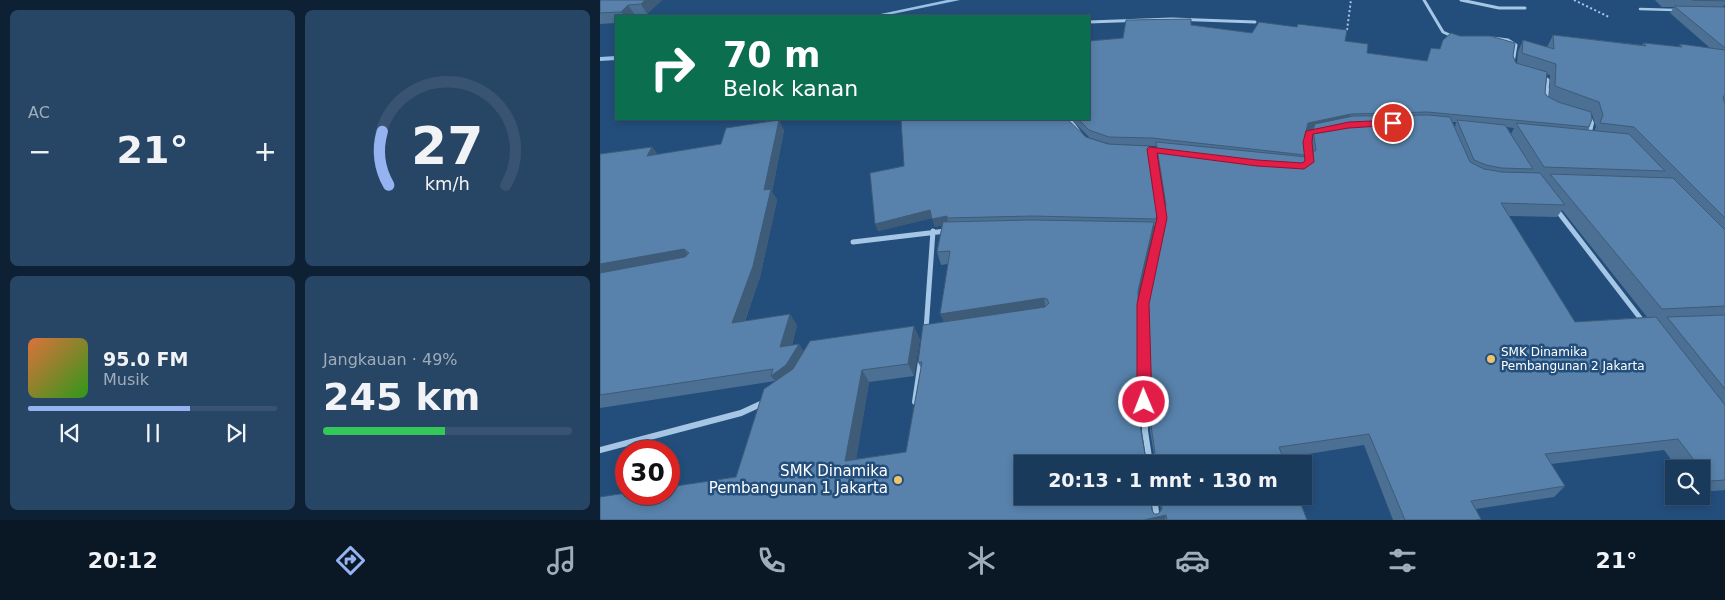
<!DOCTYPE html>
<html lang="id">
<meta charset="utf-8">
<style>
:root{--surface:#1a3a5c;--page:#274565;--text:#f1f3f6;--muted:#9fadbb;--line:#385472;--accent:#95b2f1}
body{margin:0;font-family:"DejaVu Sans",sans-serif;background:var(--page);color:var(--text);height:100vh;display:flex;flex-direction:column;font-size:19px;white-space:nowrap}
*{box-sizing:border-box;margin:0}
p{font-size:16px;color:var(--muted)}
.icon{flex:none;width:28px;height:28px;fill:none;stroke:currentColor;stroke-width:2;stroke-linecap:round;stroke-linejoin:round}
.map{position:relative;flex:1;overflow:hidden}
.side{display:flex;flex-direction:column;gap:10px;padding:10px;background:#0e2033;width:600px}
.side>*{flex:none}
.guide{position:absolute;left:15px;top:15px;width:475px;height:105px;border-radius:0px;box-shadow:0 2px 8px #0003,0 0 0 1px var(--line);background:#0b6e4f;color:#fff;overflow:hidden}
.controls{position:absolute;left:1065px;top:460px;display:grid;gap:10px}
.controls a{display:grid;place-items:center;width:45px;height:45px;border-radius:0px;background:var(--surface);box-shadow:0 2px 8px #0003,0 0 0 1px var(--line);font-size:25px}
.speed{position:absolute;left:15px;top:440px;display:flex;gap:10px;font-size:25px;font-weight:700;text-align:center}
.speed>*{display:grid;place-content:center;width:65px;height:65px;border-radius:50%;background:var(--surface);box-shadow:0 2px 8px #0003,0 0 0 1px var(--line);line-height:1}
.speed .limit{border:8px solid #d22;background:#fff;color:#111}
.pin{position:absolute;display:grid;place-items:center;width:42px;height:42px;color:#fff;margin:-21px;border:2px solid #fff;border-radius:50%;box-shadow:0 1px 5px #0007}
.me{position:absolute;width:55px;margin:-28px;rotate:359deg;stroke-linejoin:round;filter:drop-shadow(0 0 4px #0008)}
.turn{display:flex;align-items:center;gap:18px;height:105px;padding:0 25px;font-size:22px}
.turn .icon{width:65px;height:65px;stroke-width:2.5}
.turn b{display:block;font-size:35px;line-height:42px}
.big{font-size:38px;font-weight:600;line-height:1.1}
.side .card{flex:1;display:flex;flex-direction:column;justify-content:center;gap:8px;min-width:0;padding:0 18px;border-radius:8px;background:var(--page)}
.side .dial{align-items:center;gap:0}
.dial svg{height:130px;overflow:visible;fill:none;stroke:var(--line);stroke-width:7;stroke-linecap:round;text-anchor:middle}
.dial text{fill:var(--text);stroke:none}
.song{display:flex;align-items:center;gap:15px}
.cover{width:60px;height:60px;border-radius:8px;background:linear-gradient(135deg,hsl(20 70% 55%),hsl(110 70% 35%))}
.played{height:5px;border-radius:2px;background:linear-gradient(90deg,var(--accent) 65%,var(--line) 65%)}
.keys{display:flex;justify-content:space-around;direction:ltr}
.heat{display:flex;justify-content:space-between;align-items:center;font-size:28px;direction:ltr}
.charge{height:8px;border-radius:4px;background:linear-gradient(90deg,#34c759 49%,var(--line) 0)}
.side .tiles{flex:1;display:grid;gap:10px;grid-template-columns:repeat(2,1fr)}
.trip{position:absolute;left:414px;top:455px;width:298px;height:50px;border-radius:0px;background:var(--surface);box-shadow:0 2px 8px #0003,0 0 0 1px var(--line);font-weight:600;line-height:50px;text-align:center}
.tabs{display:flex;height:80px;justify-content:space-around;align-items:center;background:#0a1725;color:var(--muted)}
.tabs .icon{width:35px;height:35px}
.tabs .current{color:var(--accent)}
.tabs b{font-size:22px;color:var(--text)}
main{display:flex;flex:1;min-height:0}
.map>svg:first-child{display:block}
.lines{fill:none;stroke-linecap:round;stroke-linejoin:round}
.stream{fill:#9ac1e6;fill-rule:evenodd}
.path{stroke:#a6c6e5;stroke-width:2;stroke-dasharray:2 2.5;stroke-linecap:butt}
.lane{stroke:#a6c6e5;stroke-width:2.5}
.street-far3{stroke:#a6c6e5;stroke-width:3}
.street-far2{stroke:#a6c6e5;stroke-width:4}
.street-far1{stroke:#a6c6e5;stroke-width:5}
.street{stroke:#a6c6e5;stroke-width:6}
.wall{fill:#4c7093;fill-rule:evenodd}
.shaded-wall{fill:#3e5b78}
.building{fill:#5882ab;stroke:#3e5b78}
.route{fill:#e11d48;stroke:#92132f}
.poi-dot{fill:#f0c269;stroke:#234e7b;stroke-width:2}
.labels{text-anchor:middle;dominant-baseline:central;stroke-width:5;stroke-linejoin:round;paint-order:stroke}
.poi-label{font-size:12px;fill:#fff;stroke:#234e7b;text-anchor:start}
.near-poi-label{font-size:15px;fill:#fff;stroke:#234e7b;text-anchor:end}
</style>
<main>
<section class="side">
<div class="tiles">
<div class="card"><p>AC</p>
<div class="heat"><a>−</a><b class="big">21°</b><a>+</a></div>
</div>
<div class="card dial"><svg viewBox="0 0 100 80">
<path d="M14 69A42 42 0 1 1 86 69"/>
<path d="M14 69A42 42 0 0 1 10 36" stroke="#95b2f1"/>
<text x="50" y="56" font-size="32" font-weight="700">27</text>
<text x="50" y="72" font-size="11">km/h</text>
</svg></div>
<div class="card">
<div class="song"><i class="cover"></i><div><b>95.0 FM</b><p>Musik</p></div></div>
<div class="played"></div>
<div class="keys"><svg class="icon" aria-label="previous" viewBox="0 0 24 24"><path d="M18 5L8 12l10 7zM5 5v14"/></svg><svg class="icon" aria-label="pause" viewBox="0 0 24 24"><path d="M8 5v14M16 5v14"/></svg><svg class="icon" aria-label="next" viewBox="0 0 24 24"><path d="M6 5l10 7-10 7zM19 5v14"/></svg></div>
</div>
<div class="card"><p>Jangkauan · 49%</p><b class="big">245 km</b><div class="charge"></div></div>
</div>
</section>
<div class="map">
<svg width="1125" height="520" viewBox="0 0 1125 520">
<rect width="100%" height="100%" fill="#234e7b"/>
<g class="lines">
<path class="stream" d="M347 0H360L283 16H271Z
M16 56V60L0 61V57Z"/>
<path class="path" d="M974 0 1009 17
M747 30 751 0"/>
<path class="lane" d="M1040 9 1075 10"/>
<path class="street-far3" d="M824 0 843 32 854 37
M861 0 899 8H925
M489 22 572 19 655 22
M892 38 908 40 916 45 913 63
M940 74 948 80 947 90"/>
<path class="street-far2" d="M946 101 947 89
M989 116 992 123 989 136
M457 119 472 123 481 135
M543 149 562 151
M552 149 560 203
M710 161 707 142 709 133 719 130"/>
<path class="street-far1" d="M956 209 1044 323
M253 242 346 231
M326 330 333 231
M544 344 543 304 562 218 560 201"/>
<path class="street" d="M544 342 545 431 550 464
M315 402 321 361
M0 450 141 413 165 402
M554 496 557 520"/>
</g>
<path class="wall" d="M0 0H62L47 14 35 15 33 16H16V23L0 24Z
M1055 0H1125V4L1123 7H1125V490L1101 492V469H1078L1064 450 951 464 965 486 954 497 876 509 881 519 880 520H793L764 445 683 458 422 464 552 510 554 514H558L561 511 559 496H698L707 520H0L136 477 175 382V381L0 408V154L52 147 58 155 121 144 184 130 172 192 177 200 160 277 145 321 197 325 192 345 204 351 320 339 314 376 269 382 256 459 306 452 321 368 318 362 344 322 348 264 341 265 337 252 342 225 335 227 332 218 278 231 270 173 558 218 556 227 554 226V235L539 304 540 423 545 454 547 457H552L554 454 550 431 547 292 565 210 557 154 556 146 510 144 490 138 472 120 469 119H489L523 38 591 25 652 33 745 41 767 53 827 61 840 49 843 40 913 56 916 63H917L918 52 923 40 947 47 953 35 1042 45 1044 43 1079 47 1080 44 1110 48 1070 13 1074 7H1062ZM947 74 950 75 949 97 947 96 945 93ZM991 114H992L996 127 994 131 988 130 989 127ZM852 122H856L855 127ZM907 127 914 128 911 134ZM714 129 711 142 712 153 707 157V153L705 136 707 130ZM962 210 1047 317 975 322 909 216 957 217Z"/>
<path class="shaded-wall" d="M45 0H62L47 14 41 4Z
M28 5 35 15 33 16H24L21 12Z
M751 114 749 121 707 130 703 142 708 123Z
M179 120 184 130 172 192 177 200 160 277 140 334 132 323Z
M52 147 60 158 47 156Z
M330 210 333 218 278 231 275 224Z
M558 210V218L556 227V219Z
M347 216V218L349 224 335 227 332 219Z
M554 222V235L539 304 540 432 538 291Z
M84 249 92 260 0 277V264Z
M444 298 446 311 346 326 340 314Z
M190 314 197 325 188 358 180 347Z
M314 326 320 339 314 376 308 364Z
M199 344 206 355 179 386 171 376Z
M262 370 269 382 254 472 245 461Z
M566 515 565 520H544Z"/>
<path class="building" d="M0 0H45L41 4 28 5 21 12 0 13Z
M1092 0H1125V1Z
M1074 6 1125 7V48Z
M591 19V25L652 33 659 22 697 27 698 24 747 30 745 41 768 44 767 53 827 61 831 48 840 49 843 40 851 33 860 36H890L915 43 913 56 916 63 947 72 945 93 947 96 958 102 991 112 992 119 989 127 827 112 751 114 708 123 705 135 707 153 705 155 552 138 509 137 489 130 478 119H489V41L523 38 526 20Z
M953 35 1046 46 1044 43 1082 47 1080 44 1125 50V95L1123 97 1125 104V218L1034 127 1000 123 1003 115 999 102 955 86 956 64 922 53 923 40 954 49Z
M828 115 850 117 870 162 884 169 902 172 940 173 965 205 901 203 975 322 1056 317 1125 405V480L1110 481 1078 439 945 454 965 486 871 501 881 519 876 520H805L769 434 679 447 685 464H422V496H550L552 510 554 514H558L562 509 560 496H698L707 520H567L566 515 544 520H0V497L26 493 69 494V487L136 477 164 389 193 369 210 341 314 326 308 364 262 370 245 461 306 452 322 362H318L323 325 445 307 449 303 447 299 444 298 340 314 350 251 337 252 343 222 432 220 554 222 538 291 539 420 545 454 547 457H552L555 452 550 419 547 292 566 205 556 142 707 157 716 150 713 130 715 124 753 116Z
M301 119H467L486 137 508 144 549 146 558 210 556 219 433 216 347 218V216L332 219 330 210 275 224 270 173 304 166Z
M179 120 164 190 171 189 153 266 132 323 190 314 180 347 199 344 186 365 171 376 173 369 0 395V273L85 257 89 253 84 249 0 264V154L52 147 47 156 121 144 126 128Z
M857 120 905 125 933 169 901 168 886 165 874 160Z
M916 123 1029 134 1065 171 944 167Z
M950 174 1073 178 1125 230V306L1062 309Z
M1125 315V389L1067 317Z"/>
<path class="route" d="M793 120 798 123 796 125 749 128 713 134 712 142 714 162 704 169 657 166 557 153 567 218 549 304 552 402 549 406 544 408 540 406 537 402V304L557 218 547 149 549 147 657 160 702 163 705 161 703 142 706 131 749 122Z"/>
<g class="poi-dot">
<circle cx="891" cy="359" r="5"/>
<circle cx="298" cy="480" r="5"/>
</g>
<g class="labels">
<g class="poi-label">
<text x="901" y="352">SMK Dinamika<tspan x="901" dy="14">Pembangunan 2 Jakarta</tspan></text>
</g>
<g class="near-poi-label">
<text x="288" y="471">SMK Dinamika<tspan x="288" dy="17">Pembangunan 1 Jakarta</tspan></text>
</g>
</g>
</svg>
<div class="controls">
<a><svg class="icon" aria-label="search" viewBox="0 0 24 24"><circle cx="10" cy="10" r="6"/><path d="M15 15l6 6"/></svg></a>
</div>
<div class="speed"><div class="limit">30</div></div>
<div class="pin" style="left:793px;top:123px;background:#d93025"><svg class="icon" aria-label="arrive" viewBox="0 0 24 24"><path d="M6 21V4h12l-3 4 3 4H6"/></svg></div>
<svg class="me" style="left:544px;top:402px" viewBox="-20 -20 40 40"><circle r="17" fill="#e11d48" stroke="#fff" stroke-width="3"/><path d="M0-11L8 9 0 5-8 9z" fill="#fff"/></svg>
<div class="trip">20:13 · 1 mnt · 130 m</div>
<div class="guide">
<div class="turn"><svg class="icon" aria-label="right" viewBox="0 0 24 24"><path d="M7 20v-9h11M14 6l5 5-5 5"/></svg><div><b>70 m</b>Belok kanan</div></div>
</div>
</div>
</main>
<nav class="tabs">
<b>20:12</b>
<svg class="icon current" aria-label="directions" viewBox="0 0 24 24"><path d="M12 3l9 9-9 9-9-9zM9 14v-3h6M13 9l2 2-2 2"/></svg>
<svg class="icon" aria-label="music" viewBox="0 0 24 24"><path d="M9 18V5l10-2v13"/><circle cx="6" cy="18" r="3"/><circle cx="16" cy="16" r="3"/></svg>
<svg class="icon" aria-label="phone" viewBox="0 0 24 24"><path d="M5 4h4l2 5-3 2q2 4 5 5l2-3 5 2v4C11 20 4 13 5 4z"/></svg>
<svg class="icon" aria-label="climate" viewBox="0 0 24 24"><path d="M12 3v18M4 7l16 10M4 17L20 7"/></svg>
<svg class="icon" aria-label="car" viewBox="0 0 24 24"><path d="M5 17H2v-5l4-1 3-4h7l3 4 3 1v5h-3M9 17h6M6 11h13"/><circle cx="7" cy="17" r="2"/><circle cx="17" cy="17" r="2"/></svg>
<svg class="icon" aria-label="filters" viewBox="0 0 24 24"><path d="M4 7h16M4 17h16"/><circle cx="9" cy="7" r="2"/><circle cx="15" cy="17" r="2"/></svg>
<b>21°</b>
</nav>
